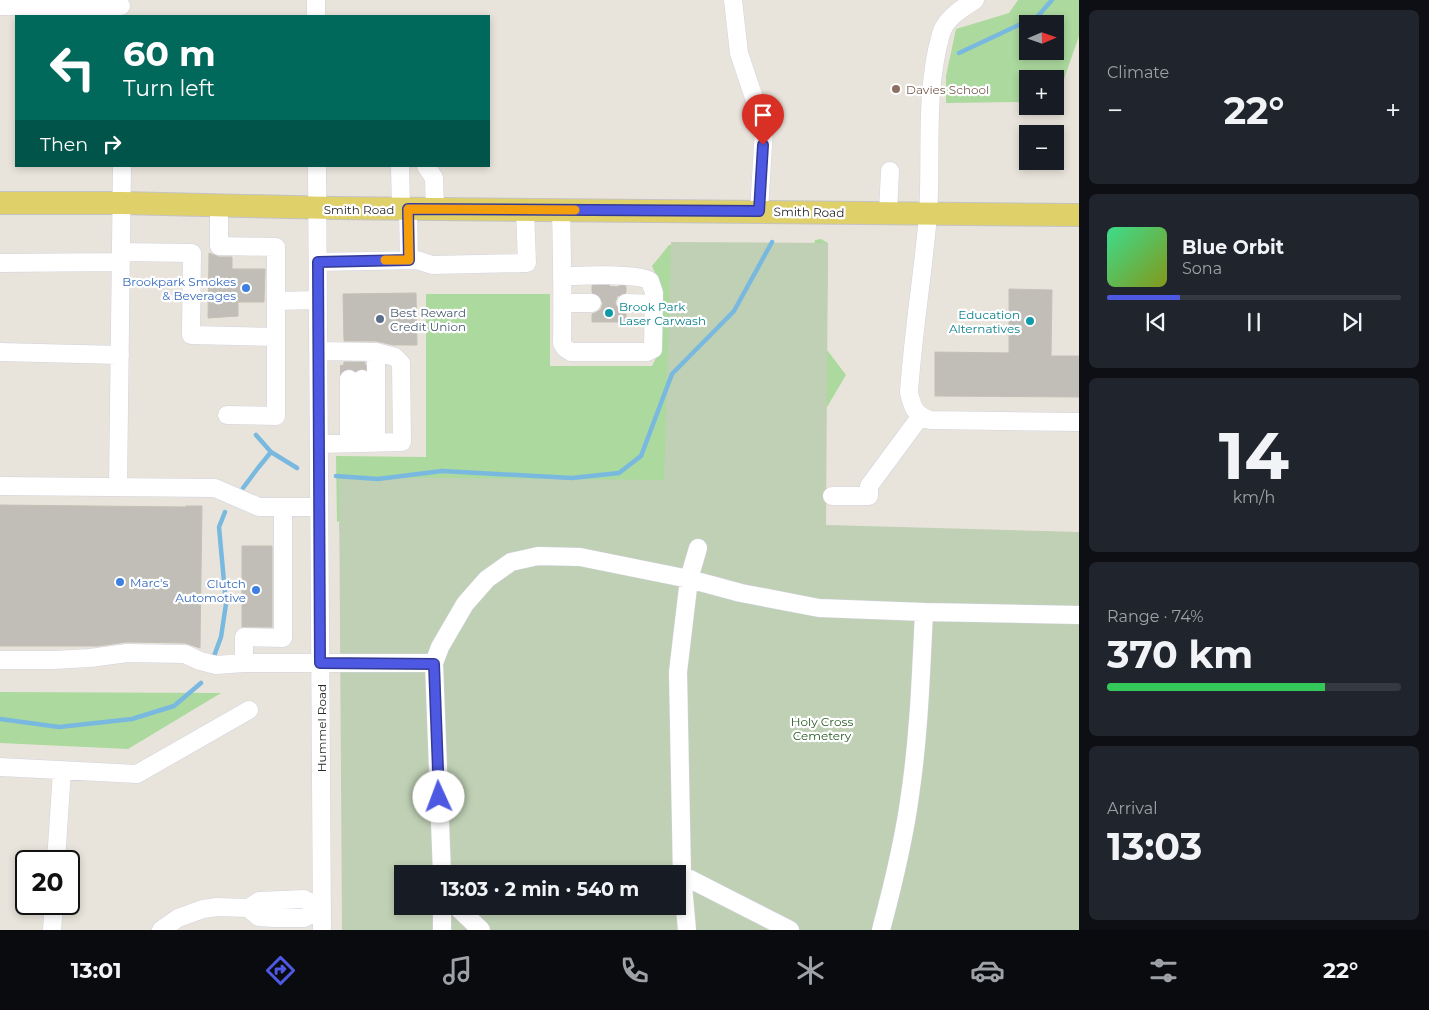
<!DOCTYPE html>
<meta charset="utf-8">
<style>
:root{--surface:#171b24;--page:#20242c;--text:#f1f3f6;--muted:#9ea1a6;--line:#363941;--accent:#4e59e3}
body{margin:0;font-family:Montserrat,sans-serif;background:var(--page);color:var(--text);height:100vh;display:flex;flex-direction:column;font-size:19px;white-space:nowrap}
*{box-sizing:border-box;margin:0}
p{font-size:16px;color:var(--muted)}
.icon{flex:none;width:28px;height:28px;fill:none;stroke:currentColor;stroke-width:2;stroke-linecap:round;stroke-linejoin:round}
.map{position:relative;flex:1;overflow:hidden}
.side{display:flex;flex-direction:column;gap:10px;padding:10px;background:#0d0f14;width:350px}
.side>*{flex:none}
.guide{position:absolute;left:15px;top:15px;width:475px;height:152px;border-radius:0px;box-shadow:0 2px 8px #0003;background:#00695c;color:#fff;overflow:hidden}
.needle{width:32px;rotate:88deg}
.fabs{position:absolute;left:1019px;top:15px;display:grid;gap:10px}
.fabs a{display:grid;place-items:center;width:45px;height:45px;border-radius:0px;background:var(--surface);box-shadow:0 2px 8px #0003;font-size:25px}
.speed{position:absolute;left:15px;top:850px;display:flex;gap:10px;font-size:25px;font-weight:700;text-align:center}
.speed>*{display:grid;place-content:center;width:65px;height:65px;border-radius:50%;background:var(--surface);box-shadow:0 2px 8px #0003;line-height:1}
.speed .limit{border:2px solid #111;border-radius:8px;background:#fff;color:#111}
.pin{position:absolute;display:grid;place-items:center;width:42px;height:42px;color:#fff;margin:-51px -21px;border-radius:50% 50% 50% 0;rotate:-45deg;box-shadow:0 0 5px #0007}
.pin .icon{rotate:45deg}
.me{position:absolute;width:55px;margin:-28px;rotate:358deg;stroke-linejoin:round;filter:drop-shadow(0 0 4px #0008)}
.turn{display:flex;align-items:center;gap:18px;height:105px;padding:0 25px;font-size:22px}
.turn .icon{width:65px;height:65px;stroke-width:2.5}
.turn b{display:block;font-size:35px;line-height:42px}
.then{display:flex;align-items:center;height:48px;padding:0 25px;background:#0003;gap:10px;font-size:19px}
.big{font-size:38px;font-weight:700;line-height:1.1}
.side .card{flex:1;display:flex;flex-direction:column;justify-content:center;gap:8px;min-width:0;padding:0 18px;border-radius:8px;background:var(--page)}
.side .dial{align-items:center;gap:0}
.dial b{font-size:65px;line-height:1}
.song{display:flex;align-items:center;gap:15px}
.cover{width:60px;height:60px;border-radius:8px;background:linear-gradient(135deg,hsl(150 70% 55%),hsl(70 70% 35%))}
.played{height:5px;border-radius:2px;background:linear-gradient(90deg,var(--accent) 25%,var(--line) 25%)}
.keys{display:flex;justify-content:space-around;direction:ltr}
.heat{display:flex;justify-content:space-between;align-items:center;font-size:28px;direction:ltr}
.charge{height:8px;border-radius:4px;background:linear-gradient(90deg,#34c759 74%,var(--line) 0)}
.trip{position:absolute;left:394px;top:865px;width:292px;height:50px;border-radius:0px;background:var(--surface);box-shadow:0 2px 8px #0003;font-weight:700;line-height:50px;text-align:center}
.tabs{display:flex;height:80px;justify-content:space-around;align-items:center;background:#090b0e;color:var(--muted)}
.tabs .icon{width:35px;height:35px}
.tabs .on{color:var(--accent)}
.tabs b{font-size:22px;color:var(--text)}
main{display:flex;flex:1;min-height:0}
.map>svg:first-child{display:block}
.green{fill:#abd99e;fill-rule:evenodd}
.cemetery{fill:#bfd0b4;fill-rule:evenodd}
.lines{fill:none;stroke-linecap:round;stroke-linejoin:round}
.stream{stroke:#7ab9df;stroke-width:4.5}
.building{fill:#c1beb8;stroke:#c4c0b5}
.minor-tunnel{stroke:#c2beb7;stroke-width:18;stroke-dasharray:18 9;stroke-linecap:butt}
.minor-casing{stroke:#d1d2df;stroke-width:19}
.major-casing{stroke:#c3c3c3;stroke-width:24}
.minor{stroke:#fff;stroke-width:18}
.major{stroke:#dfd06a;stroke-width:22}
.route-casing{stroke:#333a94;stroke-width:12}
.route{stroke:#4e59e3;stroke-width:9}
.slow{stroke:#f59e0b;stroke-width:9}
.education-dot{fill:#8d6e63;stroke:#fff;stroke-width:2}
.shop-dot{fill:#3f7fe0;stroke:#fff;stroke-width:2}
.culture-dot{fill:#0f9aa8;stroke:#fff;stroke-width:2}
.service-dot{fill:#5c6f8a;stroke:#fff;stroke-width:2}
.labels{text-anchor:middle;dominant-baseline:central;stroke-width:4.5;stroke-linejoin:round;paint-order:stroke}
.education-label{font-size:12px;fill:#785e54;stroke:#fff;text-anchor:start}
.street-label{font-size:12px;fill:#282828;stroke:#fff}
.shop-label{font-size:12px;fill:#366cbe;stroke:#fff;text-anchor:end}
.culture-label{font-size:12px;fill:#0d838f;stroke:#fff;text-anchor:start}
.service-label{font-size:12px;fill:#4e5e75;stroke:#fff;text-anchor:start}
.park-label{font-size:12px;fill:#275b22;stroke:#fff}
</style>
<main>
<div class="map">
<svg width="1079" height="930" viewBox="0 0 1079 930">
<rect width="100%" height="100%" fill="#e9e4db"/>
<path class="green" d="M1018 0H1079V36L1056 102 1055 79H1028L1027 102 946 103V76L956 29 1009 13ZM1028 24H1055V51H1028Z
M821 239 828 243 827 313 824 346 846 375 827 407 664 497 350 658 339 523 394 504V500L337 522 336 456 426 457V294H550V366H652L661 348 657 278 652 266 669 245 712 243 813 248 815 240Z
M0 692 221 693 128 749 0 743Z"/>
<path class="cemetery" d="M671 242 828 243 826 525 1079 532V930H342L339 477 664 480ZM402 874H678V906H402Z"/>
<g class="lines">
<path class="stream" d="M959 53 1038 16 1052 0
M256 435 271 452
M336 476 378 479 442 471 572 478 619 473 641 456 672 374 734 311 772 242
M243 488 258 468 271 452 297 468
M214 656 221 637 226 604 219 527 225 512
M0 719 59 727 132 719 174 706 201 683"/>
</g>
<path class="building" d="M209 253 219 257H232V269H265L264 302H238V316L208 318Z
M592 286 626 287V292L621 293 617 297 615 303 620 312 626 314V322H592V314L597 312 601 309 603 303 598 294 592 292Z
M1009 289 1052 290 1051 356H1079V397L935 396V352L1009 353Z
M416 293 417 345H393L376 341H344L343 294Z
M344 362H365V369L362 368 356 371 349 368 343 371Z
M0 505 186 507V506H202L200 648 185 643 127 642 98 646H0Z
M242 546H272V627H242Z"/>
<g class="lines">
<path class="minor-tunnel" d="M592 293H626
M349 365V379
M362 365V379"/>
<defs>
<path id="minor" d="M316 0V16
M733 0 739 53 764 128 759 211
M975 0C962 8 945 19 941 34 924 93 932 155 928 215 923 274 913 333 909 392 912 407 915 415 930 420L1079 422
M0 6H121
M317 166 322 930
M400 166 401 209
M426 166 434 178 435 209
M219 206V246L276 247V301
M408 209 409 260
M561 210C562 254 563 298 562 343L565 348 571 352H647L653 349 654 293 650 281C638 273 578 275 563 277
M888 213 890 171
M121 252 192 253 191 335 276 337V301L318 300
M318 262 417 260 432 265 527 263 525 210
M0 263 121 262
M563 303H592
M626 303 654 304
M318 351 376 352 395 357 401 363 402 442 319 444
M0 352 120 355
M376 352V443
M349 379V443
M227 415 276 416V337
M362 443V379
M0 486 215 488 259 507H319
M118 487 122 166
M832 496H869V486L920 417
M283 507V638L244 637V663H434
M0 660H54L90 658 127 653 185 654 200 661 216 665 244 663
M0 767 137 774 249 710
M56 861 62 771
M442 874 434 663 440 647 465 604 487 579 511 562 538 556 580 557 689 579 741 593 819 608 924 612 1079 615
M682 875 790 930
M456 906 481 930
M248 908 259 917 274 918H304L322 909
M52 930 54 904
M161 930 178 918 203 909 217 907 248 908 259 901 304 899 322 909
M442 930V906
M687 930 682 875 678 672 689 579 698 548
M881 930C893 885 904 841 910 795 919 735 921 673 924 612"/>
<path id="major" d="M0 203H122L333 208 1079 215"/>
</defs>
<use href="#minor" class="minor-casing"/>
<use href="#major" class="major-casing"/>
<use href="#minor" class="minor"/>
<use href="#major" class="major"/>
</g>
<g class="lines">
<defs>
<path id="route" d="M439 797 434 664 320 663 318 262 409 260 408 209 759 211 763 145"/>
</defs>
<use href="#route" class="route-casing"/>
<use href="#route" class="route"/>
<path class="slow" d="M385 260H409L408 209 575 210"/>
</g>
<circle class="education-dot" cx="896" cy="89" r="5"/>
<g class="shop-dot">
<circle cx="246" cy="288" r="5"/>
<circle cx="120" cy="582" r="5"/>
<circle cx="256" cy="590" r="5"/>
</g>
<g class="culture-dot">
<circle cx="609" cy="313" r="5"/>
<circle cx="1030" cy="321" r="5"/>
</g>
<circle class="service-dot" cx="380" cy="319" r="5"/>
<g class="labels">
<g class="education-label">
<text x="906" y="89">Davies School</text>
</g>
<g class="street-label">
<text x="359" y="209">Smith Road</text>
<text transform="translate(809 212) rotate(1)">Smith Road</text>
<text transform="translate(321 728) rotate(-90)">Hummel Road</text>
</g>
<g class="shop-label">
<text x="236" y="281">Brookpark Smokes<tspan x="236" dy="14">&amp; Beverages</tspan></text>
<text x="130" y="582" text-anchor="start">Marc's</text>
<text x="246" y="583">Clutch<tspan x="246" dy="14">Automotive</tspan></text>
</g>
<g class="culture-label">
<text x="619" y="306">Brook Park<tspan x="619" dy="14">Laser Carwash</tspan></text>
<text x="1020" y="314" text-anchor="end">Education<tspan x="1020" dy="14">Alternatives</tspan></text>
</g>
<g class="service-label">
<text x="390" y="312">Best Reward<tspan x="390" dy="14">Credit Union</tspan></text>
</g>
<g class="park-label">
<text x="822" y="721">Holy Cross<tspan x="822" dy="14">Cemetery</tspan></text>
</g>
</g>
</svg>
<div class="fabs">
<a><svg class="needle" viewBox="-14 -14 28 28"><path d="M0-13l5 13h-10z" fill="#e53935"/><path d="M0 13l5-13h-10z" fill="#9ea1a6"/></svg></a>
<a>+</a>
<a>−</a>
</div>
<div class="speed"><div class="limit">20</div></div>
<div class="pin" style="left:763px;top:145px;background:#d93025"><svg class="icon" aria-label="arrive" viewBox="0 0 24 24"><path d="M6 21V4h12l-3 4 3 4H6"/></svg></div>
<svg class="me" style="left:439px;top:797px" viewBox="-20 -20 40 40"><circle r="19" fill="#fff"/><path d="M0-13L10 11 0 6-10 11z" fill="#4e59e3"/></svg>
<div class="trip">13:03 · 2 min · 540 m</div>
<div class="guide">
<div class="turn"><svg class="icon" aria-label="left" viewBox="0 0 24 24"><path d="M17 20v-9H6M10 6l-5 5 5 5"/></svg><div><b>60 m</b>Turn left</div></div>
<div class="then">Then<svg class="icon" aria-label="right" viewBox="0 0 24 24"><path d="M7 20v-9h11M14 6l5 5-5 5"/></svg></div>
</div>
</div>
<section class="side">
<div class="card"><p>Climate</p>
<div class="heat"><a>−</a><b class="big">22°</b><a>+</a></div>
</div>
<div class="card">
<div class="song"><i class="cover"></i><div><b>Blue Orbit</b><p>Sona</p></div></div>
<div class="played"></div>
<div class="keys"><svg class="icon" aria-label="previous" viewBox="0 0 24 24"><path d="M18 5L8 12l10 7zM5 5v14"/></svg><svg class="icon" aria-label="pause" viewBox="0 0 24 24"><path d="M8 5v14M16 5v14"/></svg><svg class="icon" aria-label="next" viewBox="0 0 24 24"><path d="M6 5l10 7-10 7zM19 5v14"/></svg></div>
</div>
<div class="card dial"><b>14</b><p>km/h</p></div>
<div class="card"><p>Range · 74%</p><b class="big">370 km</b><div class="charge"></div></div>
<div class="card"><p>Arrival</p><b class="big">13:03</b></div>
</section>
</main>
<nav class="tabs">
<b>13:01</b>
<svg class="icon on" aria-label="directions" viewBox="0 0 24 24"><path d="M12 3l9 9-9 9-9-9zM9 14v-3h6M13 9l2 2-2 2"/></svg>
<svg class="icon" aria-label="music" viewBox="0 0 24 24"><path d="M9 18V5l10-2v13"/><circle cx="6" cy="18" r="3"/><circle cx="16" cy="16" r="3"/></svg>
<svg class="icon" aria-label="phone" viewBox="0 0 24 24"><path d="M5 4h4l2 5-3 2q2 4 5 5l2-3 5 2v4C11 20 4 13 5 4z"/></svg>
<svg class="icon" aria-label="climate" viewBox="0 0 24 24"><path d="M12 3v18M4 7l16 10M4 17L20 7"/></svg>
<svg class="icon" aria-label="car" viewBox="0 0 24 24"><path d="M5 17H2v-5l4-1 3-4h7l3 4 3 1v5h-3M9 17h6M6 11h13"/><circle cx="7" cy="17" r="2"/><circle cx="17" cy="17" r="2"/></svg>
<svg class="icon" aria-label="filters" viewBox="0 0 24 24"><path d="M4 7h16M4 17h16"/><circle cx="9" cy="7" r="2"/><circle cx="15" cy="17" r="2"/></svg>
<b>22°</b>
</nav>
